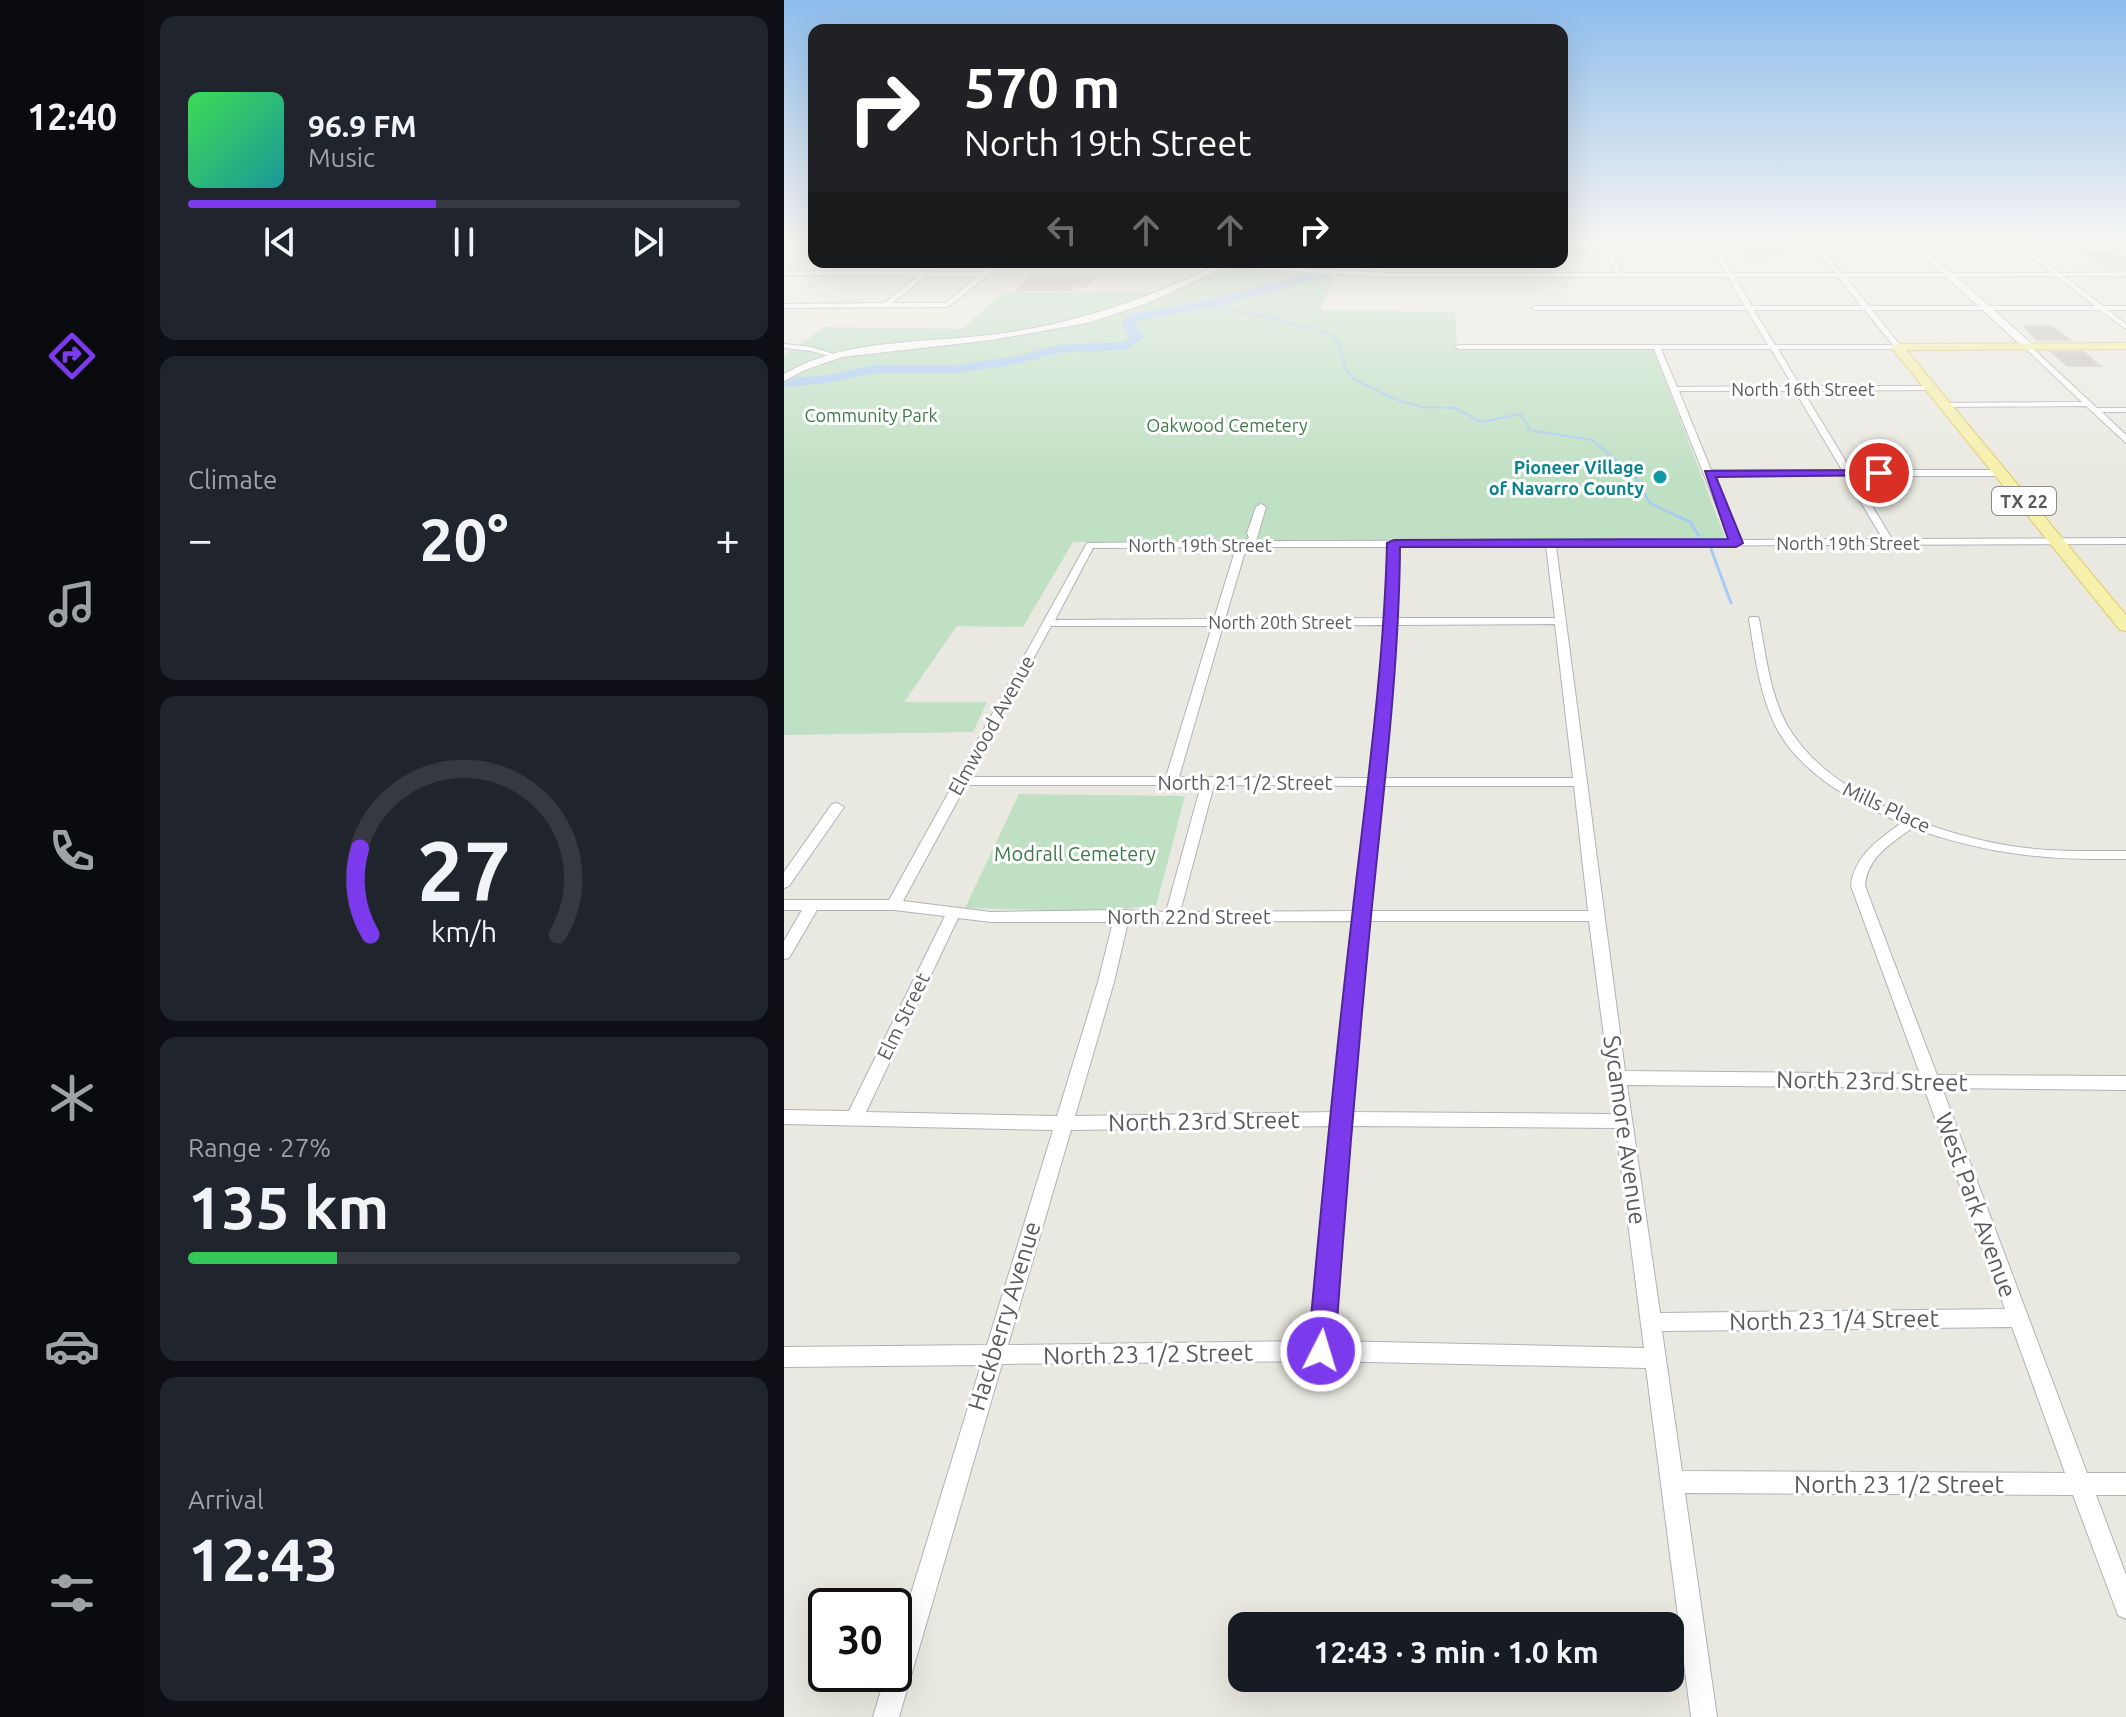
<!DOCTYPE html>
<meta charset="utf-8">
<style>
:root{--surface:#171b24;--page:#20242c;--text:#f1f3f6;--muted:#9ea1a6;--line:#363941;--accent:#7c3aed}
body{margin:0;font-family:Ubuntu,sans-serif;background:var(--page);color:var(--text);height:100vh;display:flex;flex-direction:column;font-size:30px;white-space:nowrap}
*{box-sizing:border-box;margin:0}
p{font-size:26px;color:var(--muted)}
.icon{flex:none;width:44px;height:44px;fill:none;stroke:currentColor;stroke-width:2;stroke-linecap:round;stroke-linejoin:round}
.map{position:relative;flex:1;overflow:hidden}
.sheet{display:flex;flex-direction:column;gap:16px;padding:16px;background:#0d0f14;width:640px}
.sheet>*{flex:none}
.guide{position:absolute;left:24px;top:24px;width:760px;height:244px;border-radius:16px;box-shadow:0 8px 32px #0002;background:#202124;color:#fff;overflow:hidden}
.speed{position:absolute;left:24px;top:1588px;display:flex;gap:16px;font-size:40px;font-weight:700;text-align:center}
.speed>*{display:grid;place-content:center;width:104px;height:104px;border-radius:50%;background:var(--surface);box-shadow:0 8px 32px #0002;line-height:1}
.speed .limit{border:4px solid #111;border-radius:12px;background:#fff;color:#111}
.pin{position:absolute;display:grid;place-items:center;width:68px;height:68px;color:#fff;margin:-34px;border:4px solid #fff;border-radius:50%;box-shadow:0 2px 8px #0007}
.me{position:absolute;width:88px;margin:-44px;rotate:5deg;stroke-linejoin:round;filter:drop-shadow(0 0 6px #0008)}
.turn{display:flex;align-items:center;gap:28px;height:168px;padding:0 24px;font-size:36px}
.turn .icon{width:104px;height:104px;stroke-width:2.5}
.turn b{display:block;font-size:56px;line-height:68px}
.lanes{display:flex;align-items:center;height:76px;padding:0 24px;background:#0003;justify-content:center;gap:40px;direction:ltr}
.lanes .off{opacity:.35}
.big{font-size:60px;font-weight:600;line-height:1.1}
.sheet .widget{flex:1;display:flex;flex-direction:column;justify-content:center;gap:12px;min-width:0;padding:0 28px;border-radius:16px;background:var(--page)}
.sheet .dial{align-items:center;gap:0}
.dial svg{height:208px;overflow:visible;fill:none;stroke:var(--line);stroke-width:7;stroke-linecap:round;text-anchor:middle}
.dial text{fill:var(--text);stroke:none}
.song{display:flex;align-items:center;gap:24px}
.cover{width:96px;height:96px;border-radius:12px;background:linear-gradient(135deg,hsl(130 70% 55%),hsl(180 70% 35%))}
.played{height:8px;border-radius:4px;background:linear-gradient(90deg,var(--accent) 45%,var(--line) 45%)}
.keys{display:flex;justify-content:space-around;direction:ltr}
.heat{display:flex;justify-content:space-between;align-items:center;font-size:44px;direction:ltr}
.charge{height:12px;border-radius:6px;background:linear-gradient(90deg,#34c759 27%,var(--line) 0)}
.trip{position:absolute;left:444px;top:1612px;width:456px;height:80px;border-radius:16px;background:var(--surface);box-shadow:0 8px 32px #0002;font-weight:600;line-height:80px;text-align:center}
main{display:flex;flex:1;min-height:0}
.tab-bar{display:flex;flex-direction:column;width:144px;justify-content:space-around;align-items:center;background:#090b0e;color:var(--muted)}
.tab-bar .icon{width:56px;height:56px}
.tab-bar .selected{color:var(--accent)}
.tab-bar b{font-size:36px;color:var(--text)}
.map>svg:first-child{display:block}
.green{fill:#bfe0c3}
.lines{fill:none;stroke-linecap:round;stroke-linejoin:round}
.stream-far1{stroke:#a7cbf4;stroke-width:2}
.stream{stroke:#a7cbf4;stroke-width:3}
.river{fill:#a7cbf4;fill-rule:evenodd}
.building{fill:#c6c3be;stroke:#cecbc0;stroke-width:2}
.minor-casing{stroke:#b1b2b7;stroke-width:2}
.tertiary-casing{stroke:#b1b2b7;stroke-width:2}
.secondary-casing{stroke:#b2b4ba;stroke-width:2}
.primary-casing{stroke:#e0c964;stroke-width:2}
.minor{fill:#fff;fill-rule:evenodd}
.tertiary{fill:#fff;fill-rule:evenodd}
.secondary{fill:#fff;fill-rule:evenodd}
.primary{fill:#f5f0ab;fill-rule:evenodd}
.route{fill:#7c3aed;stroke:#51269a;stroke-width:2}
.culture-dot{fill:#0f9aa8;stroke:#fff;stroke-width:3}
.labels{text-anchor:middle;dominant-baseline:central;stroke-width:6;stroke-linejoin:round;paint-order:stroke}
.far-street-label{font-size:18px;fill:#595b60;stroke:#fff}
.far-park-label{font-size:18px;fill:#3d7b46;stroke:#fff}
.far-culture-label{font-size:18px;font-weight:bold;fill:#0d838f;stroke:#fff;text-anchor:end}
.shield{fill:#fff;stroke:#8b8c90;stroke-width:2}
.shield-label{font-size:18px;font-weight:bold;fill:#595b60}
.street-label{font-size:20px;fill:#595b60;stroke:#fff}
.park-label{font-size:20px;fill:#3d7b46;stroke:#fff}
.near-street-label{font-size:24px;fill:#595b60;stroke:#fff}
</style>
<main>
<nav class="tab-bar">
<b>12:40</b>
<svg class="icon selected" aria-label="directions" viewBox="0 0 24 24"><path d="M12 3l9 9-9 9-9-9zM9 14v-3h6M13 9l2 2-2 2"/></svg>
<svg class="icon" aria-label="music" viewBox="0 0 24 24"><path d="M9 18V5l10-2v13"/><circle cx="6" cy="18" r="3"/><circle cx="16" cy="16" r="3"/></svg>
<svg class="icon" aria-label="phone" viewBox="0 0 24 24"><path d="M5 4h4l2 5-3 2q2 4 5 5l2-3 5 2v4C11 20 4 13 5 4z"/></svg>
<svg class="icon" aria-label="climate" viewBox="0 0 24 24"><path d="M12 3v18M4 7l16 10M4 17L20 7"/></svg>
<svg class="icon" aria-label="car" viewBox="0 0 24 24"><path d="M5 17H2v-5l4-1 3-4h7l3 4 3 1v5h-3M9 17h6M6 11h13"/><circle cx="7" cy="17" r="2"/><circle cx="17" cy="17" r="2"/></svg>
<svg class="icon" aria-label="filters" viewBox="0 0 24 24"><path d="M4 7h16M4 17h16"/><circle cx="9" cy="7" r="2"/><circle cx="15" cy="17" r="2"/></svg>
</nav>
<section class="sheet">
<div class="widget">
<div class="song"><i class="cover"></i><div><b>96.9 FM</b><p>Music</p></div></div>
<div class="played"></div>
<div class="keys"><svg class="icon" aria-label="previous" viewBox="0 0 24 24"><path d="M18 5L8 12l10 7zM5 5v14"/></svg><svg class="icon" aria-label="pause" viewBox="0 0 24 24"><path d="M8 5v14M16 5v14"/></svg><svg class="icon" aria-label="next" viewBox="0 0 24 24"><path d="M6 5l10 7-10 7zM19 5v14"/></svg></div>
</div>
<div class="widget"><p>Climate</p>
<div class="heat"><a>−</a><b class="big">20°</b><a>+</a></div>
</div>
<div class="widget dial"><svg viewBox="0 0 100 80">
<path d="M14 69A42 42 0 1 1 86 69"/>
<path d="M14 69A42 42 0 0 1 10 36" stroke="#7c3aed"/>
<text x="50" y="56" font-size="32" font-weight="700">27</text>
<text x="50" y="72" font-size="11">km/h</text>
</svg></div>
<div class="widget"><p>Range · 27%</p><b class="big">135 km</b><div class="charge"></div></div>
<div class="widget"><p>Arrival</p><b class="big">12:43</b></div>
</section>
<div class="map">
<svg width="1342" height="1717" viewBox="0 0 1342 1717">
<rect width="100%" height="100%" fill="#eae9e1"/>
<path class="green" d="M426 266 551 276 536 310 671 312 673 349 869 348 942 540 289 542 239 627 173 626 120 702H203L189 732 0 735V355L41 327 178 329 219 293 377 292Z
M235 794 401 796 372 906 305 911 181 908Z"/>
<g class="lines">
<path class="stream-far1" d="M417 305 489 318 545 334 555 343 561 367 569 379 613 400 639 407 671 408 697 422 736 414 746 428 744 430 808 440 851 476 866 503 895 517"/>
<path class="stream" d="M891 515 906 522 915 536
M927 549 947 603"/>
<path class="river" d="M529 262 550 265 552 271 543 277 434 306 353 321 351 327 361 336 343 350 274 353 233 364 174 373H90L44 383 0 387 1 379 44 375 90 365H174L232 356 274 345 340 342 347 336 339 328 338 321 345 315 434 298 540 270Z"/>
</g>
<path class="building" d="M956 240H1022L1023 243 977 258H967Z
M1296 251H1324L1342 258V269H1323Z
M247 274H313L303 286H290L287 290 233 291Z
M1240 326H1267L1286 340H1253Z
M1267 352H1300L1316 366H1284Z"/>
<g class="lines">
<defs>
<path id="minor" d="M922 240H928L968 306H1311L1272 276 1163 277 1160 275 1163 273H1267L1226 240H1233L1275 273 1342 272V276H1280L1319 306H1342V310H1324L1342 324V329L1316 310H970L991 345H1113L1117 347 1113 349H994L1016 386H1147L1151 388 1147 390 1019 391 1067 470H1217L1221 473 1217 476H1070L1108 539 1342 538V544L772 546 841 1071 1136 1074 1067 886C1070 855 1095 840 1117 823 1070 802 1017 775 992 727 975 693 971 655 965 619L966 617H974L975 619C982 655 986 698 1006 730 1047 796 1153 834 1227 846 1265 852 1304 851 1342 851V859C1261 860 1206 855 1128 828 1107 844 1083 857 1081 886L1153 1075 1342 1076V1090L1158 1088 1303 1473H1342V1495H1312L1342 1575V1619L1334 1615 1289 1495 901 1493 933 1717H907L862 1368 537 1361 218 1364 115 1717H89L102 1674H110V1649L197 1365 0 1367V1347L203 1345 269 1130 0 1124V1110L65 1111 161 916 110 910H33L5 958 0 959V941L18 910H0V900H105L303 543 461 541 465 538 463 533 472 507 477 504 482 507 472 541 946 540 870 349H675L671 347 675 345H984L963 310H751L748 308 751 306H961L927 248 826 247 838 274 835 276 832 274 820 247 781 254 778 252 822 243 925 244ZM877 349H987L1009 386 893 387ZM895 391H1011L1058 470H927ZM929 476H1061L1099 539 955 540ZM762 546 771 618H612L615 547ZM456 547 450 554 430 619 271 620 309 548ZM467 547H605L601 618 441 619 460 555ZM771 624 789 778H599L612 625ZM601 625 586 778 395 777 439 626ZM267 626H428L382 777H186ZM182 785H417L382 912 338 910 207 912 119 901ZM430 785 585 786 571 911 396 912ZM598 786H790L804 911H585ZM174 918 207 922H329L314 982 273 1116 82 1112ZM570 921 550 1112 291 1116 330 982 344 922ZM584 921H805L830 1114 567 1112ZM843 1085 1140 1088 1221 1309 876 1313ZM548 1126 528 1341 224 1345 287 1130ZM566 1126 832 1128 860 1348 548 1341ZM1228 1327 1281 1473 898 1471 878 1331Z
M1025 240H1030L1033 244 1135 245 1036 248 1058 274 1055 276 1028 247Z
M30 243V248L0 268V263Z
M214 262H221L164 307 0 308V304L100 303 134 276 0 275V271L198 272ZM142 276H194L162 303H108Z
M0 344 27 347 56 356 52 358 27 351 0 348Z
M1244 344 1313 408H1342V412H1318L1342 435V443L1302 406 1158 407V403H1161L1298 402 1241 348Z
M53 803 60 807 5 886 0 888V872L48 804Z"/>
<path id="tertiary" d="M1132 243H1342V247H1129Z
M403 262 602 273H1163L1167 275 1163 277H1062L1116 345 1113 350 1054 277H602L441 267 364 303 303 323 208 340 58 357 21 370 0 381V374C65 336 149 344 221 333 296 322 362 299 431 266Z"/>
<path id="secondary" d="M1122 240H1131L1248 344V348H1240Z"/>
<path id="primary" d="M1342 343V349L1122 350 1342 615V631L1336 630 1107 347 1113 344Z"/>
</defs>
<use href="#minor" class="minor-casing"/>
<use href="#tertiary" class="tertiary-casing"/>
<use href="#secondary" class="secondary-casing"/>
<use href="#primary" class="primary-casing"/>
<use href="#minor" class="minor"/>
<use href="#tertiary" class="tertiary"/>
<use href="#secondary" class="secondary"/>
<use href="#primary" class="primary"/>
</g>
<linearGradient id="sky" x2="0" y2="1"><stop stop-color="#8ebded"/><stop offset="0.5" stop-color="#f6f5f2"/><stop offset="1" stop-color="#f6f5f2" stop-opacity="0"/></linearGradient>
<rect width="1342" height="481" fill="url(#sky)"/>
<path class="route" d="M1095 470 1101 473 1099 475 932 477 959 543 952 547H616C615 670 599 794 587 916 573 1061 561 1206 551 1351L547 1360 537 1364 528 1360 524 1351C537 1206 551 1062 568 917 582 793 600 668 603 543L610 540 944 539 921 471Z"/>
<circle class="culture-dot" cx="876" cy="477" r="8"/>
<g class="labels">
<g class="far-street-label">
<text x="1019" y="389">North 16th Street</text>
<text x="1064" y="543">North 19th Street</text>
<text x="416" y="545">North 19th Street</text>
<text x="496" y="622">North 20th Street</text>
</g>
<g class="far-park-label">
<text x="87" y="415">Community Park</text>
<text x="443" y="425">Oakwood Cemetery</text>
</g>
<g class="far-culture-label">
<text x="860" y="467">Pioneer Village<tspan x="860" dy="21">of Navarro County</tspan></text>
</g>
<rect class="shield" x="1208" y="487" width="64" height="28" rx="6"/>
<g class="shield-label">
<text x="1240" y="501">TX 22</text>
</g>
<g class="street-label">
<text transform="translate(207 725) rotate(-61)">Elmwood Avenue</text>
<text x="461" y="782">North 21 1/2 Street</text>
<text transform="translate(1103 807) rotate(25)">Mills Place</text>
<text x="405" y="916">North 22nd Street</text>
<text transform="translate(119 1016) rotate(-64)">Elm Street</text>
</g>
<g class="park-label">
<text x="291" y="853">Modrall Cemetery</text>
</g>
<g class="near-street-label">
<text transform="translate(1088 1081) rotate(1)">North 23rd Street</text>
<text transform="translate(420 1121) rotate(-1)">North 23rd Street</text>
<text transform="translate(841 1130) rotate(82)">Sycamore Avenue</text>
<text transform="translate(1192 1205) rotate(70)">West Park Avenue</text>
<text transform="translate(220 1316) rotate(-73)">Hackberry Avenue</text>
<text transform="translate(1050 1320) rotate(-1)">North 23 1/4 Street</text>
<text transform="translate(364 1354) rotate(-1)">North 23 1/2 Street</text>
<text x="1115" y="1484">North 23 1/2 Street</text>
</g>
</g>
</svg>
<div class="speed"><div class="limit">30</div></div>
<div class="pin" style="left:1095px;top:473px;background:#d93025"><svg class="icon" aria-label="arrive" viewBox="0 0 24 24"><path d="M6 21V4h12l-3 4 3 4H6"/></svg></div>
<svg class="me" style="left:537px;top:1351px" viewBox="-20 -20 40 40"><circle r="17" fill="#7c3aed" stroke="#fff" stroke-width="3"/><path d="M0-11L8 9 0 5-8 9z" fill="#fff"/></svg>
<div class="trip">12:43 · 3 min · 1.0 km</div>
<div class="guide">
<div class="turn"><svg class="icon" aria-label="right" viewBox="0 0 24 24"><path d="M7 20v-9h11M14 6l5 5-5 5"/></svg><div><b>570 m</b>North 19th Street</div></div>
<div class="lanes"><svg class="icon off" aria-label="left" viewBox="0 0 24 24"><path d="M17 20v-9H6M10 6l-5 5 5 5"/></svg><svg class="icon off" aria-label="ahead" viewBox="0 0 24 24"><path d="M12 20V5M6 11l6-6 6 6"/></svg><svg class="icon off" aria-label="ahead" viewBox="0 0 24 24"><path d="M12 20V5M6 11l6-6 6 6"/></svg><svg class="icon" aria-label="right" viewBox="0 0 24 24"><path d="M7 20v-9h11M14 6l5 5-5 5"/></svg></div>
</div>
</div>
</main>
